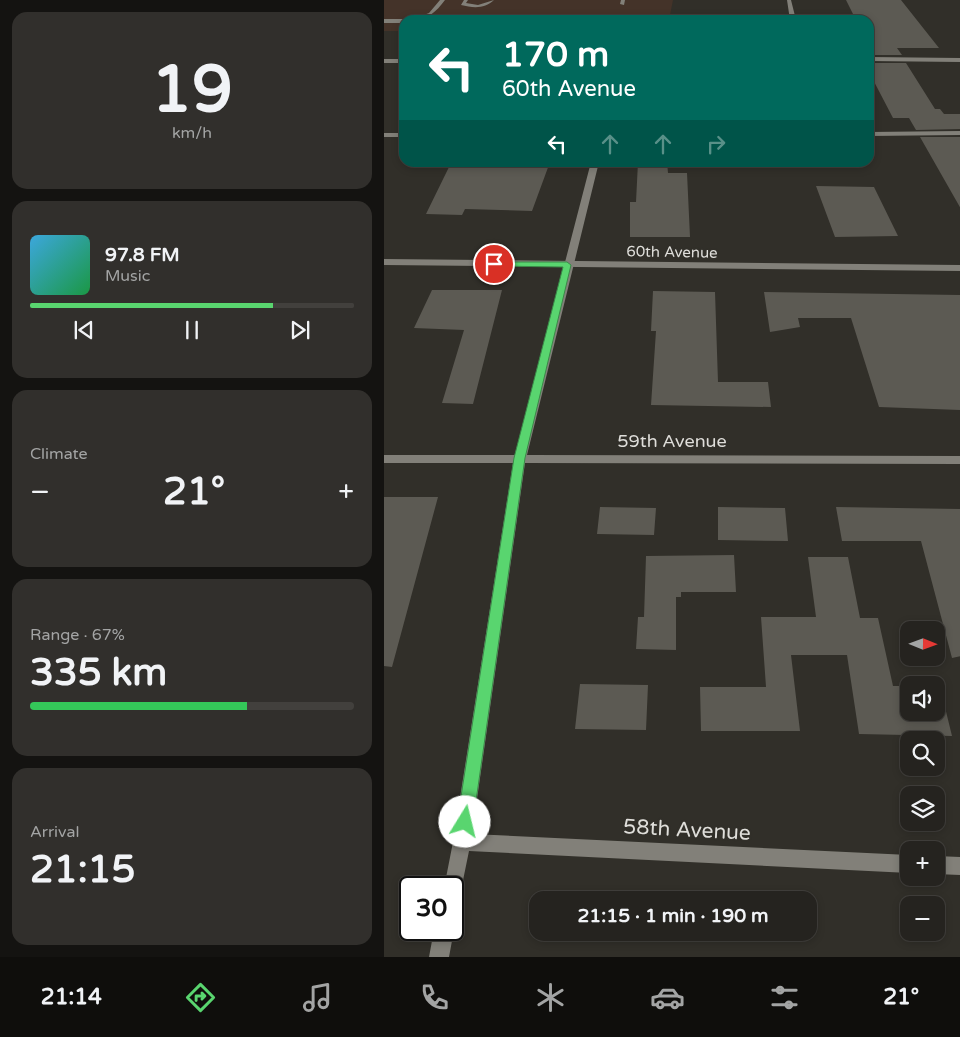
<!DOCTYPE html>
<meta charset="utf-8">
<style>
:root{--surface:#25231f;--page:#312f2c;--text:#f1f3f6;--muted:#a3a4a4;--line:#42403d;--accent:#59d56f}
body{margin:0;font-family:"Varela Round",sans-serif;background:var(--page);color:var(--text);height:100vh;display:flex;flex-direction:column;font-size:19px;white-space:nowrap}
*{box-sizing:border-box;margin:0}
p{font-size:16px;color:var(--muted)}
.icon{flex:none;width:28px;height:28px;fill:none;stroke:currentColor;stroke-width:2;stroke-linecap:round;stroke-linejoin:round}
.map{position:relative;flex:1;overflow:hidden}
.drawer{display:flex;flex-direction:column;gap:12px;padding:12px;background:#141311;width:384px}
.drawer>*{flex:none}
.banner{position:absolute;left:15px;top:15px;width:475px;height:152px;border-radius:15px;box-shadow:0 2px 8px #0003,0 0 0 1px var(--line);background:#00695c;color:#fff;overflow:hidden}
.needle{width:32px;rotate:91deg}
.buttons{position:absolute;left:516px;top:621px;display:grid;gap:10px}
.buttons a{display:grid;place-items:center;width:45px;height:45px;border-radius:10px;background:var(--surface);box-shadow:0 2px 8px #0003,0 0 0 1px var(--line);font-size:25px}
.speed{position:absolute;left:15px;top:876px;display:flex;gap:10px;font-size:25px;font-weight:700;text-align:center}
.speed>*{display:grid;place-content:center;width:65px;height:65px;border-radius:50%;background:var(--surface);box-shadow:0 2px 8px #0003,0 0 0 1px var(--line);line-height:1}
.speed .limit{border:2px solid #111;border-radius:8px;background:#fff;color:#111}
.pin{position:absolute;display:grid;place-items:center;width:42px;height:42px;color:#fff;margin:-21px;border:2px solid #fff;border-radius:50%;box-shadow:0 1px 5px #0007}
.me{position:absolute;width:55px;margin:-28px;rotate:9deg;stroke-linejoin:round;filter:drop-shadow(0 0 4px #0008)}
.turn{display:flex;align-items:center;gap:18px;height:105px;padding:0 20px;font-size:22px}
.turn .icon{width:65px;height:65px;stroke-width:2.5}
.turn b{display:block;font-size:35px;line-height:42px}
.lanes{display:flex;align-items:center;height:48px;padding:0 20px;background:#0003;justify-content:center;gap:25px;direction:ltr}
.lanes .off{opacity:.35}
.big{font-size:38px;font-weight:700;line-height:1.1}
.drawer .card{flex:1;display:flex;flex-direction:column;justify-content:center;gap:8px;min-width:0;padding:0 18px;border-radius:15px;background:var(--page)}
.drawer .dial{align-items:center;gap:0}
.dial b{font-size:65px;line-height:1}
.song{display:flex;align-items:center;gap:15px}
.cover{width:60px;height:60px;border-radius:8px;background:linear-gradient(135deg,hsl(200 70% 55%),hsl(140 70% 35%))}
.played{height:5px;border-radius:2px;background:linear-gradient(90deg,var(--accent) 75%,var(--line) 75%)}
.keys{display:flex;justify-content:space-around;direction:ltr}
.heat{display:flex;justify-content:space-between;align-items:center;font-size:28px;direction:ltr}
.charge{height:8px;border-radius:4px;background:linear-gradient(90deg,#34c759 67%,var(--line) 0)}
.trip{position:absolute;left:145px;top:891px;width:288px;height:50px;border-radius:15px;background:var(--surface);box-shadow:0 2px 8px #0003,0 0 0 1px var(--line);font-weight:700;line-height:50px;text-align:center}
.tabs{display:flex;height:80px;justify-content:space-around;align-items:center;background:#0f0e0c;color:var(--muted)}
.tabs .icon{width:35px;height:35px}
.tabs .on{color:var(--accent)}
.tabs b{font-size:22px;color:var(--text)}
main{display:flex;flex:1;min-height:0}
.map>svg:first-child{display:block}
.commercial{fill:#443329}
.building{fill:#5c5a53}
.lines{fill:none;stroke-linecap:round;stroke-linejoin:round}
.service{fill:#828079;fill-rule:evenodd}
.minor{fill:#828079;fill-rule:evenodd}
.tertiary{fill:#828079;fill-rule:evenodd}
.route{fill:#59d56f;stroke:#3a8a48}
.labels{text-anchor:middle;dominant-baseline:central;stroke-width:4;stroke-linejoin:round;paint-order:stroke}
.far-street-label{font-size:15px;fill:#dfdeda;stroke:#312f29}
.street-label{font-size:18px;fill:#dfdeda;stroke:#312f29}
.near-street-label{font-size:21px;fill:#dfdeda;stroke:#312f29}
</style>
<main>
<section class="drawer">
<div class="card dial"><b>19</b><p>km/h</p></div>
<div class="card">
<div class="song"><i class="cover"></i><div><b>97.8 FM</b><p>Music</p></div></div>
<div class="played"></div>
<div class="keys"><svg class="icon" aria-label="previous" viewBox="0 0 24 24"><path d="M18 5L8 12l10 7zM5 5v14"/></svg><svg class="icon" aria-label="pause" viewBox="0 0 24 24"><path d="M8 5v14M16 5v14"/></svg><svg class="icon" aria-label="next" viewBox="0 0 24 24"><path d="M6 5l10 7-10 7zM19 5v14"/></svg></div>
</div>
<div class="card"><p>Climate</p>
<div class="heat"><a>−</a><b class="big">21°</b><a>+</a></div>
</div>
<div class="card"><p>Range · 67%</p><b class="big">335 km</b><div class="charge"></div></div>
<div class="card"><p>Arrival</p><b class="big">21:15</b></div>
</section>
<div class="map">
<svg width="577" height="957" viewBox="0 0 577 957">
<rect width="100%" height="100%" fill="#312f29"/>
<path class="commercial" d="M0 0H289L285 20H20V31H0Z"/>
<path class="building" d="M462 0H517L555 48H513L518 55H485V20H472Z
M485 63H522L551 109H556L560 114H577V129L532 130 525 118H509L485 72Z
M536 137H577V209Z
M118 162H166L148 211 81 209 78 215 42 214 65 167H116Z
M254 162H283L284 173H303L306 237H246V202H252Z
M432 186 490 187 514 236 451 237Z
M48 290H118L89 404 58 403 80 330 30 328Z
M269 291 331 292 334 382H384L387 407 267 405 272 331H267Z
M380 292 577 295V410L495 407 467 318H414L416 327 386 332Z
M0 497H54L8 667 0 666Z
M216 507 272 508 270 535 213 534Z
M334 507 401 508 404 541 334 540Z
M452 507 577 509V656L568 658 537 541H458Z
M350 555 352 592H297V597H292V650L252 649 254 617H260L262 556Z
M424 557H464L476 618H494L509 686H525V712H552V687H556L568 736 475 734 463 655H407L416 731H317L316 687H382L377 617H432Z
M196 684 264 685 262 730 191 729Z"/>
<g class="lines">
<path class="service" d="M56 0H61C52 12 44 20 27 20L45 13Z
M80 0H84L82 3 94 5 110 0C101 9 89 8 77 5Z
M237 0H241L240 5 236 4Z
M0 19H20L22 20H20V23H0Z"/>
<path class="minor" d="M403 0H407L412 20H406Z
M485 57 577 58V62L485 61Z
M0 59H20V63H0Z
M577 131V135L485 136V132Z
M0 133H20V137H0Z
M207 162H215L143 455 577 456V464L141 463 88 834 525 855V873L85 851 76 895 69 897V888H60L69 842 129 463H0V455H131Z
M552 856 577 857V875L552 874Z
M69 927 70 930 65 957H45L50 930H69Z"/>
<path class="tertiary" d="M0 259 577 265V271L0 265Z"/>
</g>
<path class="route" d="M107 262H183L187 265 141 458 89 822 87 828 81 830 75 828 73 822 130 458 179 267 110 266H107Z"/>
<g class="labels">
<g class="far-street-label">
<text transform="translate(288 252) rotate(1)">60th Avenue</text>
</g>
<g class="street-label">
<text x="288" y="441">59th Avenue</text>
</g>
<g class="near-street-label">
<text transform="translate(303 830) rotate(3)">58th Avenue</text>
</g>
</g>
</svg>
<div class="buttons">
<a><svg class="needle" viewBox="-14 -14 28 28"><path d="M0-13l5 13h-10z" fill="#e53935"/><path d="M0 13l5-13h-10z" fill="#a3a4a4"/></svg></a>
<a><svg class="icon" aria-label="sound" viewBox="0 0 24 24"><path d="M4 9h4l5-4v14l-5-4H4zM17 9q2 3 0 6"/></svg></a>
<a><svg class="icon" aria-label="search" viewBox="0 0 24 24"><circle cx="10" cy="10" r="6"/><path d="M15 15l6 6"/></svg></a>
<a><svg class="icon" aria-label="layers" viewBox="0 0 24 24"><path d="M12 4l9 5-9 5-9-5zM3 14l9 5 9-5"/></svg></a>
<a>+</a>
<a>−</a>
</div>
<div class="speed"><div class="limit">30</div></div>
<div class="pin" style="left:110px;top:264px;background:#d93025"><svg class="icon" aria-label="arrive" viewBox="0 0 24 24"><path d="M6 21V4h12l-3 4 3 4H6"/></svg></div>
<svg class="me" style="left:81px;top:822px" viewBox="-20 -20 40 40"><circle r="19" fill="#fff"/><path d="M0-13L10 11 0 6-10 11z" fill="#59d56f"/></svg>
<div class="trip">21:15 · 1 min · 190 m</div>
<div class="banner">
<div class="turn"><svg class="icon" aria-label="left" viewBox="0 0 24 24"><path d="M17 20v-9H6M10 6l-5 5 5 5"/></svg><div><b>170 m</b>60th Avenue</div></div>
<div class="lanes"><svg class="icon" aria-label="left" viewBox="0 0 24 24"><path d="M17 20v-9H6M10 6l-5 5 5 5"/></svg><svg class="icon off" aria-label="ahead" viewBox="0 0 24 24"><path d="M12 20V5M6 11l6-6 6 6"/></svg><svg class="icon off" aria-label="ahead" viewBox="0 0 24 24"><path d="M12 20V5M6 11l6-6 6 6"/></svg><svg class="icon off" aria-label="right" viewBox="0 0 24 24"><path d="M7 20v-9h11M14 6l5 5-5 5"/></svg></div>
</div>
</div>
</main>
<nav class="tabs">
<b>21:14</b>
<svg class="icon on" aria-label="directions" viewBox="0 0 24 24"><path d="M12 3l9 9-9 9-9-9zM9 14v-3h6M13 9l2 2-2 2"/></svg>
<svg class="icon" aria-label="music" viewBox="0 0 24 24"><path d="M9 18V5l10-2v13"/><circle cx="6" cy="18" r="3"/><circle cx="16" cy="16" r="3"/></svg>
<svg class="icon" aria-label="phone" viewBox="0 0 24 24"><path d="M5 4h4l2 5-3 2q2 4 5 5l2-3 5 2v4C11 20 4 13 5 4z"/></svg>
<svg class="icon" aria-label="climate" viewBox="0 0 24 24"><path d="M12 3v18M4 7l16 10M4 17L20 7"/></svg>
<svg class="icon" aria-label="car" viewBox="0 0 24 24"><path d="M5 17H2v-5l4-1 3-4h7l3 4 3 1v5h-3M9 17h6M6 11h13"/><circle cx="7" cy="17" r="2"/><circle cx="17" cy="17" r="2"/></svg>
<svg class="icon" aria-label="filters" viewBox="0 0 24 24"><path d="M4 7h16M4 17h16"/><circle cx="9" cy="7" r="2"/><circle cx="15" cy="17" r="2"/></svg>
<b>21°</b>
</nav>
